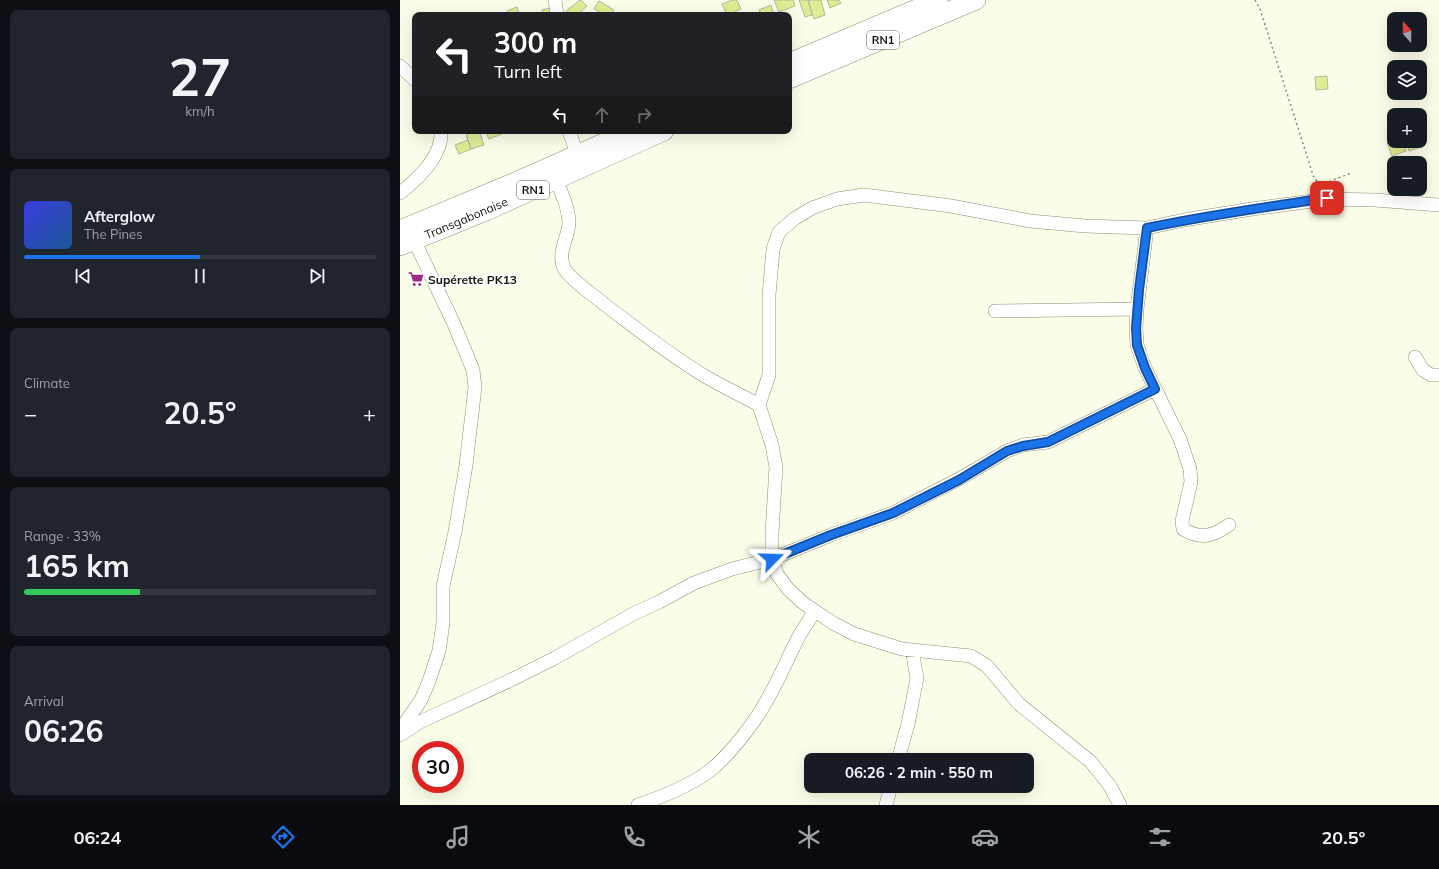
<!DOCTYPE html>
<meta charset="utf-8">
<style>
:root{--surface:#171b24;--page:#20242c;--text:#f1f3f6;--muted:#9ea1a6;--line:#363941;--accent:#1a73e8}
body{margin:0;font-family:Mulish,sans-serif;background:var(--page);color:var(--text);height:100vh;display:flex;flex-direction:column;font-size:15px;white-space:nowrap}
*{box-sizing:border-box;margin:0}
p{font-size:13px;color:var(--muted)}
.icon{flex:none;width:22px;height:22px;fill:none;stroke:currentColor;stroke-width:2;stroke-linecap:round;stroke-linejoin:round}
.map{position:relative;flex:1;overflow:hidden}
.side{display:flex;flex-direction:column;gap:10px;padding:10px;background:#0d0f14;width:400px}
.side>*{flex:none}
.banner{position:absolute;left:12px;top:12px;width:380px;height:122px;border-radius:8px;box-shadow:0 4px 16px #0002;background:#202124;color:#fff;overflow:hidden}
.needle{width:26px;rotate:340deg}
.tools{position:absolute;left:987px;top:12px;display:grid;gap:8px}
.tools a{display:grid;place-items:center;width:40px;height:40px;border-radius:8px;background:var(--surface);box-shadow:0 4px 16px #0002;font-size:20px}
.speed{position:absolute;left:12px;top:741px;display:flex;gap:8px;font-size:20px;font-weight:700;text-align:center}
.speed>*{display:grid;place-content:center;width:52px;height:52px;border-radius:50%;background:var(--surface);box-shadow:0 4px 16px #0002;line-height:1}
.speed .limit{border:6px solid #d22;background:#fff;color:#111}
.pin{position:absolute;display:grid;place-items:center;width:34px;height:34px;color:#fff;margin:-17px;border-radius:8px;box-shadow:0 2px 6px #0006}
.me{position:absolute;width:44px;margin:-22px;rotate:68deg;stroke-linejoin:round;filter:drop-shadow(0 0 3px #0008)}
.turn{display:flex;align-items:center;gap:14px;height:84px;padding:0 16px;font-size:18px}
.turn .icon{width:52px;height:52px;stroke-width:2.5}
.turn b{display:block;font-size:28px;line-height:34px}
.lanes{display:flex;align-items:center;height:38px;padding:0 16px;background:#0003;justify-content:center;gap:20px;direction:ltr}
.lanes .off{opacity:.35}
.big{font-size:30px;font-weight:700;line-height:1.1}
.side .card{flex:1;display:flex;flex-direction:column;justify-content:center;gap:6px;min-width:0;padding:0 14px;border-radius:8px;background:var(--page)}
.side .dial{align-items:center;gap:0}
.dial b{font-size:52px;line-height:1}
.song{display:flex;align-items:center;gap:12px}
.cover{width:48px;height:48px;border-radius:6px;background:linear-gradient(135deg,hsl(240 70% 55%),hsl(210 70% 35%))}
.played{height:4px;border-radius:2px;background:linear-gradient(90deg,var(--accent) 50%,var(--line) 50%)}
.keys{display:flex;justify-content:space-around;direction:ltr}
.heat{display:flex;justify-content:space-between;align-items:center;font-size:22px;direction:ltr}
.charge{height:6px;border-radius:3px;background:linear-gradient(90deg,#34c759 33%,var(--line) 0)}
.trip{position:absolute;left:404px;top:753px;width:230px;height:40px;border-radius:8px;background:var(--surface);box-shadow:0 4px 16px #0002;font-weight:700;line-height:40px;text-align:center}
.tab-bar{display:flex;height:64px;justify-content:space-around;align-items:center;background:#090b0e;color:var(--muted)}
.tab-bar .icon{width:28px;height:28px}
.tab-bar .selected{color:var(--accent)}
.tab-bar b{font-size:18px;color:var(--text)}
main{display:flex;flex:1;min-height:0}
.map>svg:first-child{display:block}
.building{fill:#e0ec91;stroke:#b2b6a1}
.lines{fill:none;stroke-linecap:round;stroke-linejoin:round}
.minor-casing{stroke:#8b8f7b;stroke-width:14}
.highway-casing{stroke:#8b8f7b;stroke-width:20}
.path{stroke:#86897a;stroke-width:1.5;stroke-dasharray:2 3;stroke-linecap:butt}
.minor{stroke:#fff;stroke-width:13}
.highway{stroke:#fff;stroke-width:19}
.route-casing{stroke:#114b97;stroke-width:10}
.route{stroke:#1a73e8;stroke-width:7}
.labels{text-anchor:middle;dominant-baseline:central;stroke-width:4;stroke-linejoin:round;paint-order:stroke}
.shield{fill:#fff;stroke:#5b5c57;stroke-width:1}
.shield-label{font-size:11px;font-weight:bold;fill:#15160f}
.street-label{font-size:12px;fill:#15160f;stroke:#fff}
.poi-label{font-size:12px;font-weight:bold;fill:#15160f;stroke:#fff;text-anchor:start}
</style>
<main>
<section class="side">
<div class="card dial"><b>27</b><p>km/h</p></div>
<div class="card">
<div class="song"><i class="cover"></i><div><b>Afterglow</b><p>The Pines</p></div></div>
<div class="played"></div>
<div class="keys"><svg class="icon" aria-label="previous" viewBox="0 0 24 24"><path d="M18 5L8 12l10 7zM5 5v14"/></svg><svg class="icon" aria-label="pause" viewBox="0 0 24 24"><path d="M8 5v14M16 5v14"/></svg><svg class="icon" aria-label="next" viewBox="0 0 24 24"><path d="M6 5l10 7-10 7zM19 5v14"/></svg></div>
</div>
<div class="card"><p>Climate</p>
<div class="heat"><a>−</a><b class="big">20.5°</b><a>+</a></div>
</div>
<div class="card"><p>Range · 33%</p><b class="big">165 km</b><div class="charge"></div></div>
<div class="card"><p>Arrival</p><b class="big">06:26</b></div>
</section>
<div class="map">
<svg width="1039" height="805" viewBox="0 0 1039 805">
<rect width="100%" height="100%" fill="#fafee8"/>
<path class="building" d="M180 0H181L187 6 177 15H169L166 11Z
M332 0H337L341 9 327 15 322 4Z
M374 0H393L395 6 379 12Z
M399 0H408L412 15 405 17Z
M408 0H421L425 15 414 19Z
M427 0H439L441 3 430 8Z
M199 1 214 10 210 15H204L194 9Z
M371 5 374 15H361L359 10Z
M117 7 119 14 109 15 107 11Z
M150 8 151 15H143L142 10Z
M927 76 928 89 916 90 915 77Z
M76 131H79L84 145 71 149 66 135Z
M85 131H101L102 134 89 139Z
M68 140 71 149 59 154 55 145Z
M994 140 1003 141 1006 151 992 156 987 142Z
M1006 141H1016L1018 148 1009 151Z"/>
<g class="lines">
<defs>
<path id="minor" d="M155 0 157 15
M0 66 15 80
M169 131 177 154
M156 179C161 192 169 208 169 223 168 239 156 254 165 270 172 281 194 295 204 304 236 328 268 354 303 375 321 386 341 395 359 405L372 445 376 467 372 533V559L377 574 388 589 402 602 415 611 433 623 454 634 502 649 571 656 587 666 619 704 691 762 710 786 720 805
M0 193C18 179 43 156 41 131
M747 228 737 309 736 328 737 345 745 368 780 439 790 469 791 482 782 521 783 529C801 540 813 536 829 525
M595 311 737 309
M1015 357 1023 370 1031 375H1039
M359 405 369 375V295L373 249 379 232 394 219 412 208 437 199 464 195 551 206 630 221 685 226 747 228 784 220 852 209 927 199 975 200 1039 205
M0 730 21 700 29 681 39 651 43 623V586L55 532 66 465 75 387 73 370 54 324 14 240
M0 735 20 722 111 680 155 658 233 614 259 602 294 583 332 569 372 559 431 535 493 513 559 479 607 451 623 445 648 442 755 389
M498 760 508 724 517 678 512 650
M238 805C262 797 286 787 307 773 328 757 354 724 367 700 378 681 387 660 397 640 402 630 409 620 415 611
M486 805 491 786"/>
<path id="highway" d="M389 63 538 0
M389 79 576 0
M0 230 113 183 231 131
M0 246 86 211 264 131"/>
</defs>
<use href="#minor" class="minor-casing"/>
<use href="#highway" class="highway-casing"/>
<path class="path" d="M855 0 860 9 914 178 918 182 926 183 951 173"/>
<use href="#minor" class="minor"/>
<use href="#highway" class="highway"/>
</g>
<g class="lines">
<defs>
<path id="route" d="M372 559 431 535 493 513 559 480 607 451 623 446 648 442 755 389 745 368 737 345 736 328 739 290 747 228C807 215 867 207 927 198"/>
</defs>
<use href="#route" class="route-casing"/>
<use href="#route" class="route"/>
</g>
<defs>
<symbol id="supermarket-bare" viewBox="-9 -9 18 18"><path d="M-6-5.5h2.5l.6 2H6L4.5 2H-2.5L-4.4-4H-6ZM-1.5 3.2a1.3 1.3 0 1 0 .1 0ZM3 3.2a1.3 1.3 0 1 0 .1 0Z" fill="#a12c86" stroke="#fff" stroke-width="2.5" paint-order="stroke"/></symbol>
</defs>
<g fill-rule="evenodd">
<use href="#supermarket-bare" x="5" y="268" width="22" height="22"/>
</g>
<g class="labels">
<g class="shield">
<rect x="467" y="31" width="32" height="18" rx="3"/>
<rect x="117" y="181" width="32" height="18" rx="3"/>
</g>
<g class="shield-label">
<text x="483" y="40">RN1</text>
<text x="133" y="190">RN1</text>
</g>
<g class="street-label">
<text transform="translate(66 218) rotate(-23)">Transgabonaise</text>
</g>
<g class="poi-label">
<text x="28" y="279">Supérette PK13</text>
</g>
</g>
</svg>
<div class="tools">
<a><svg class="needle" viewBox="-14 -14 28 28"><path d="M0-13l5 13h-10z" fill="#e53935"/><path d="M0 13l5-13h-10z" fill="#9ea1a6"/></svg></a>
<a><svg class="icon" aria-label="layers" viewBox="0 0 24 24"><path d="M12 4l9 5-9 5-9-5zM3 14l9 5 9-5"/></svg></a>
<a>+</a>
<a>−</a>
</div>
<div class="speed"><div class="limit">30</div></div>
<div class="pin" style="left:927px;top:198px;background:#d93025"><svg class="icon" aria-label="arrive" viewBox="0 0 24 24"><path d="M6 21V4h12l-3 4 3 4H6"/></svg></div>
<svg class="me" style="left:372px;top:559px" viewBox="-20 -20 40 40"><path d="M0-17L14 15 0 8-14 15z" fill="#1a73e8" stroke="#fff" stroke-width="4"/></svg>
<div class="trip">06:26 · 2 min · 550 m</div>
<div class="banner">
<div class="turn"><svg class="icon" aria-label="left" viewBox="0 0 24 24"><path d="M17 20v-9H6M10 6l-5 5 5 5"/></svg><div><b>300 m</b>Turn left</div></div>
<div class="lanes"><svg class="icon" aria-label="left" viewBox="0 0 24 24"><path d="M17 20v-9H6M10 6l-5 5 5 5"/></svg><svg class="icon off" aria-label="ahead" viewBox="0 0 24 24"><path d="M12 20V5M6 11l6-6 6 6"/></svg><svg class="icon off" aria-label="right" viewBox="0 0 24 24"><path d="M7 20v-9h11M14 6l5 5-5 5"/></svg></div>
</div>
</div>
</main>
<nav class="tab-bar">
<b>06:24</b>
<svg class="icon selected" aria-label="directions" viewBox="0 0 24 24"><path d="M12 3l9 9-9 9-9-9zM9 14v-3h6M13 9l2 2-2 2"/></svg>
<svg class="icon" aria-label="music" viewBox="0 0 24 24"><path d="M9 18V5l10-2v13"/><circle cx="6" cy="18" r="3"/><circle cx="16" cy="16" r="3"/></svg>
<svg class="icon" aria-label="phone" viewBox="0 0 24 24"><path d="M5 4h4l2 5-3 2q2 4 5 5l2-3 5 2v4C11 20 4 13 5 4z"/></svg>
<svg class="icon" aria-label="climate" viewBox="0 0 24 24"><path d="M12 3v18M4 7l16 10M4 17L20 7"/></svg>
<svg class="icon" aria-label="car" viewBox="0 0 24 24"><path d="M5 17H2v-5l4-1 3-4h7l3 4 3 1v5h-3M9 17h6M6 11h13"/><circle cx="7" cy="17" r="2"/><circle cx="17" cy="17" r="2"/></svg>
<svg class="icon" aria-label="filters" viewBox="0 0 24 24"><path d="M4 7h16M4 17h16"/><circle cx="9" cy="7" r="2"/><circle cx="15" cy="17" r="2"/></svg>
<b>20.5°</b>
</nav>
